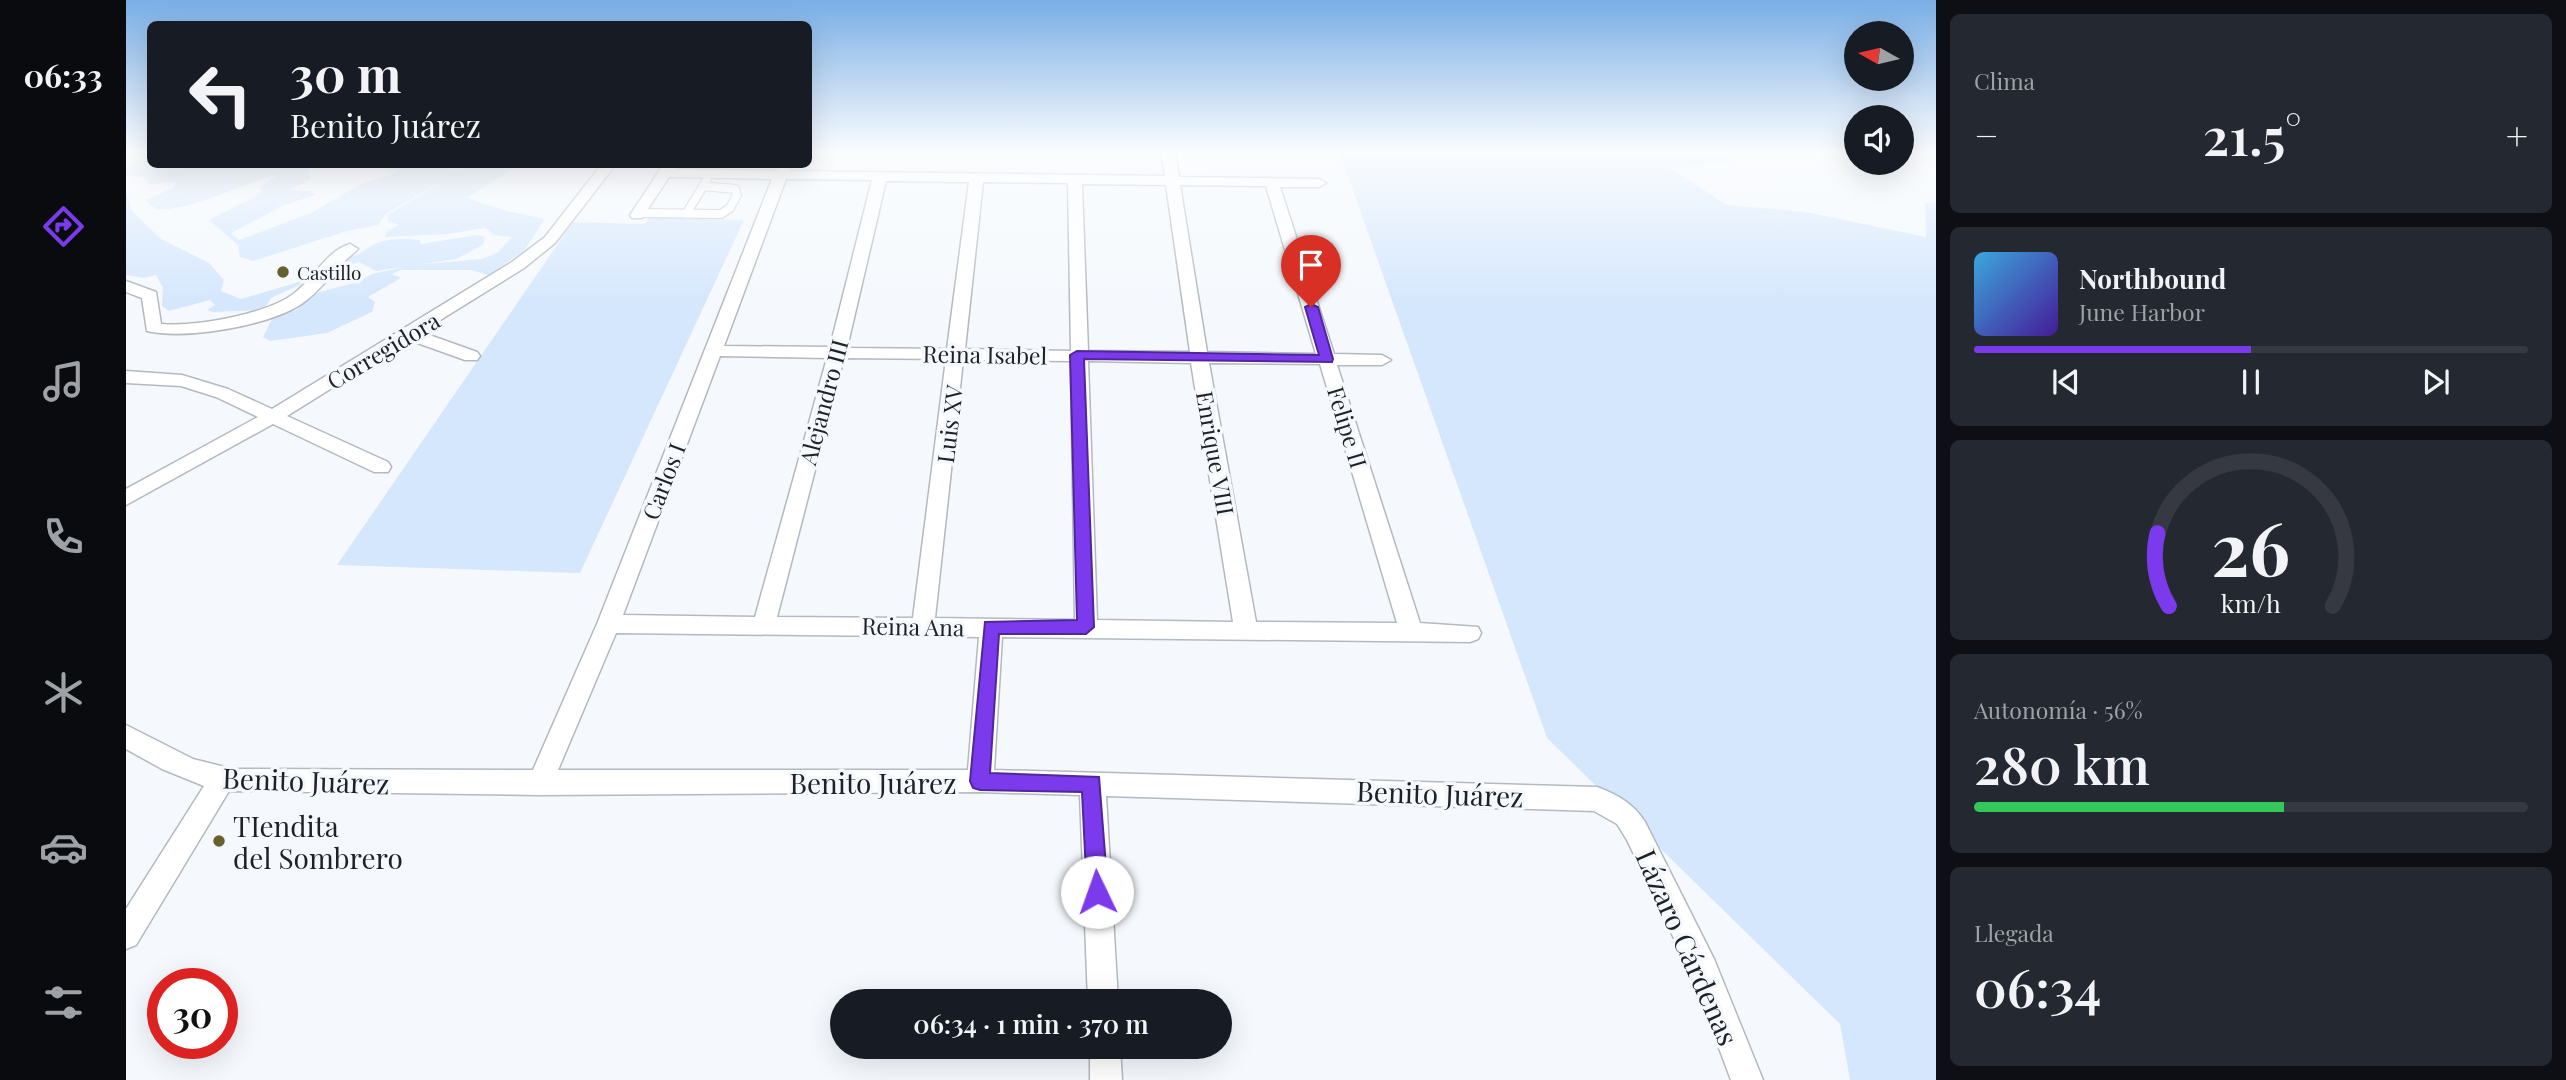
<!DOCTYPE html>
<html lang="es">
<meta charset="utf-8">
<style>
:root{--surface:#171b24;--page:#242831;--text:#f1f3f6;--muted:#9ea1a6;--line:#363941;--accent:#7c3aed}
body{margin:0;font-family:"Playfair Display",serif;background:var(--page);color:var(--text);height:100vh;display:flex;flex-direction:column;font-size:26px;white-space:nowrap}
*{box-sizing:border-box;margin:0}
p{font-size:23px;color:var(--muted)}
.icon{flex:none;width:38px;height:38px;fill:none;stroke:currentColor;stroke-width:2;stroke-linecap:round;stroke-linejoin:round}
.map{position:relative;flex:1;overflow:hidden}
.side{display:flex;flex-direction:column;gap:14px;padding:14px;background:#0d0f14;width:630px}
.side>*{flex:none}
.hud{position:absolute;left:21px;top:21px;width:665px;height:147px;border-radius:10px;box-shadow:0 7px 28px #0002;background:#171b24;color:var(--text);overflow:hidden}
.needle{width:46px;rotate:278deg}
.controls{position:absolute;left:1718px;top:21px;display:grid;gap:14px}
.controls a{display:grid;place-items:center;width:70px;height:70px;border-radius:50%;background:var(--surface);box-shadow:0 7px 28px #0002;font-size:35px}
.speed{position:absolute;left:21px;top:968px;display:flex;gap:14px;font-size:35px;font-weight:700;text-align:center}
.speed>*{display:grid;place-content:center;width:91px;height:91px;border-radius:50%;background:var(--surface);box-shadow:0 7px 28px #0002;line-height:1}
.speed .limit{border:10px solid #d22;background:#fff;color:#111}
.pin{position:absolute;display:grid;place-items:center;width:60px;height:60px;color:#fff;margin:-72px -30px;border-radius:50% 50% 50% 0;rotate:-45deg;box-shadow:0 0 7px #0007}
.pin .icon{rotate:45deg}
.me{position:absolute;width:77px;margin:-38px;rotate:357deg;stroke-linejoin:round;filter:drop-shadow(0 0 5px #0008)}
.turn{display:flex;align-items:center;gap:24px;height:147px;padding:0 28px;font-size:32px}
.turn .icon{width:91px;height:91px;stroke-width:2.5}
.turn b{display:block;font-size:49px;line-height:60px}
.big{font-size:52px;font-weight:600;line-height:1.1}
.side .card{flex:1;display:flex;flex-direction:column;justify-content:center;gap:10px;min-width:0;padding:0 24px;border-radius:10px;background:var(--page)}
.side .dial{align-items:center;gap:0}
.dial svg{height:182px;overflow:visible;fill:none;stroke:var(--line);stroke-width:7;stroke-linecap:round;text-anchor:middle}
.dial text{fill:var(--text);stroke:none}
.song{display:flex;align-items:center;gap:21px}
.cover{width:84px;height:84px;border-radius:10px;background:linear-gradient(135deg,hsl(200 70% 55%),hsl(260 70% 35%))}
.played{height:7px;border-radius:4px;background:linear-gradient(90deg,var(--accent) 50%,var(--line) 50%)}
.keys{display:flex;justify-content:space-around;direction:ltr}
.heat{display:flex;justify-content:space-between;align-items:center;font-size:38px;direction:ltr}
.charge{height:10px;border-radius:5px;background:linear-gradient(90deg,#34c759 56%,var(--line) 0)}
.trip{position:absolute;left:704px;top:989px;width:402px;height:70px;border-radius:35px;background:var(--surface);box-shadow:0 7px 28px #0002;font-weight:600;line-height:70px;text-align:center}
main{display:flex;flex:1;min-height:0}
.tabs{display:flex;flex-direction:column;width:126px;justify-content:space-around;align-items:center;background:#090b0e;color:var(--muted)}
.tabs .icon{width:49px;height:49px}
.tabs .selected{color:var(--accent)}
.tabs b{font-size:32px;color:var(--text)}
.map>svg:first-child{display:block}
.green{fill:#d5e7fd}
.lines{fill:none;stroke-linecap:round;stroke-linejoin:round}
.lane-casing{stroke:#b3b9c0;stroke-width:10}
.street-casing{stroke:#b3b9c0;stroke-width:3}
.lane{stroke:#fff;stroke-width:8}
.street{fill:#fff;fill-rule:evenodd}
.route{fill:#7c3aed;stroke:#51269a;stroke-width:2}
.poi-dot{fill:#67612e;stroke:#f5f9fd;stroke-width:2.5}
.labels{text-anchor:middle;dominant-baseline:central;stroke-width:7;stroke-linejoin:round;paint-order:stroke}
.far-poi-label{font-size:19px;fill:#1f2124;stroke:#f5f9fd;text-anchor:start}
.street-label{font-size:23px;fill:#1f2124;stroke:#f5f9fd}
.near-street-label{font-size:28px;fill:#1f2124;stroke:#f5f9fd}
.near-poi-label{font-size:28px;fill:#1f2124;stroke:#f5f9fd;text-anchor:start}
</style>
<main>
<nav class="tabs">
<b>06:33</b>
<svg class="icon selected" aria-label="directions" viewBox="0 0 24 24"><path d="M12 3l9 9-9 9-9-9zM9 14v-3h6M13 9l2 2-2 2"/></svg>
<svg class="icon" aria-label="music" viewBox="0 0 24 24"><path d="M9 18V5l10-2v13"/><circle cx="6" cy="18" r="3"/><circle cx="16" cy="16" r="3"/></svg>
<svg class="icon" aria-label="phone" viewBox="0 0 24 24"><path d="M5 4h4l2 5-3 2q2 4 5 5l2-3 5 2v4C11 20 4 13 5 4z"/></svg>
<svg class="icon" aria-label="climate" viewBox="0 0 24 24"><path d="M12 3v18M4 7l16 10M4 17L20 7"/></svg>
<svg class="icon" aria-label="car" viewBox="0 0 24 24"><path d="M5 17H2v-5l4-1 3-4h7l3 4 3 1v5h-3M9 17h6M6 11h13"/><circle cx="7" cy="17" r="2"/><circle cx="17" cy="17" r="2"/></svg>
<svg class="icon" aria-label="filters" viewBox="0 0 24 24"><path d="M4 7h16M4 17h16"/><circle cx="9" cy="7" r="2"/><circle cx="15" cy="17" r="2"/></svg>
</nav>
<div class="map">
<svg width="1810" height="1080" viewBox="0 0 1810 1080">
<rect width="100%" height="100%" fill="#f5f9fd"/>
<path class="green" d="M1213 151H1594L1608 162 1544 168 1601 205 1680 212 1800 237 1799 203 1810 202V1080H1724L1714 1024 1421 738Z
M24 161V164L189 165 183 169 184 180 163 190 184 191 189 195 159 205 105 233 113 240 185 213 235 184 273 172 264 168 268 165H321L318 168C342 169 362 166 388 167L341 198 381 211 419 219 398 251 362 275 345 270H275L266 274 275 278 242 297 249 302 246 312 201 333 144 341 137 337 147 317 170 310 190 293 232 282 246 274 287 265 355 259 371 253 386 237 368 235 359 228 321 234 259 237 261 231 273 225 261 221 263 214 326 176 261 213 252 225 221 231 127 261 114 257 112 245 83 220 136 193 134 187 153 174C117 183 64 212 30 209L19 200 49 187V182L24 184 17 177 0 175V163Z
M0 191 6 211 35 239 83 263 98 280 95 291 115 299 176 281 174 285 145 298 139 308 133 310 87 312 81 310 89 305 84 300 43 311 36 306 37 288 30 275 18 278 0 275Z
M523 217 618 220 454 573 211 565 447 222 519 224Z
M351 235 359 237 357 245 330 259 250 271 233 262 220 267 212 264C218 257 231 256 235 253 252 239 269 237 294 240L295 244Z"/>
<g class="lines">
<defs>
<path id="lane" d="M513 213 595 214 604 208 611 195 609 189 577 186
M560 214 581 180"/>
<path id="street" d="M0 151H17L0 159Z
M1035 151H1049L1053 177 1193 179 1200 183 1193 187H1154L1208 354 1256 355 1265 360 1256 365H1211L1294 623 1352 627 1355 633 1352 639 1344 642 876 637 868 770 1471 787C1492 795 1508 804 1519 822L1588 959 1637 1080H1605L1566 976 1501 840 1491 824 1468 811 980 796 992 1001H962L954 795 854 792 414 795 103 791 10 945 0 949V909L78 786 36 769 0 749V725L67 759 107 769 407 770 471 624 646 179 543 177 516 218H506L504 215 538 164H552L549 169 650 171 652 164H666L663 171 1039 176ZM660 179 746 180 704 347 598 346ZM760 181 843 182 821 349 721 348ZM857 182 942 183 945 351 839 349ZM956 184 1040 185 1064 352 962 351ZM1054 185 1140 186 1190 354 1081 352ZM594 356 701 358 629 617 497 615ZM718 358 820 359 787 618 651 617ZM837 360 945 361 949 620 809 618ZM962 361 1065 363 1107 622 971 620ZM1083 363 1194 364 1271 623 1130 622ZM490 633 853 637 842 770H432Z
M476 164H490L429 243 398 268 295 332 351 352 354 356 351 360H339L283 340 161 416 262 462 265 467 262 472H248L147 424 0 505V489L132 417 90 397 55 386 0 383V371L56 375 102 389 146 409 386 262 419 237Z
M224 244 232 249 229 252C209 267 196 291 174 305 141 326 59 340 21 331L16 298 0 292V281L30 292 35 324C70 327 145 314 171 291 188 277 202 250 224 244Z
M964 1046H994L996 1080H964Z"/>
</defs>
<use href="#lane" class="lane-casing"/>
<use href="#street" class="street-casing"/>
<use href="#lane" class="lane"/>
<use href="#street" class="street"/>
</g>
<linearGradient id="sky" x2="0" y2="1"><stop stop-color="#79aee6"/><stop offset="0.5" stop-color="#fafcfe"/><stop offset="1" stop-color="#fafcfe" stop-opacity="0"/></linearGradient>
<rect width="1810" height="302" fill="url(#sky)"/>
<path class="route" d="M1185 304 1192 307 1207 359 1206 362 958 359 968 627 960 634H873L864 773 973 777 982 892 979 899 971 902 964 899 961 892 956 792 854 790 847 788 844 781 859 622 951 620 944 355 951 351 1193 355 1179 307Z"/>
<g class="poi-dot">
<circle cx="157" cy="272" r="7"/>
<circle cx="93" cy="841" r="7"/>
</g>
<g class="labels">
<g class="far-poi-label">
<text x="171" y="272">Castillo</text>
</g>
<g class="street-label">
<text transform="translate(257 350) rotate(-31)">Corregidora</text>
<text transform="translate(859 354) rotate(1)">Reina Isabel</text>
<text transform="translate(697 402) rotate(-75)">Alejandro III</text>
<text transform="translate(823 424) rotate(-83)">Luis XV</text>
<text transform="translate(1222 427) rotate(73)">Felipe II</text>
<text transform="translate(1090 453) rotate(80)">Enrique VIII</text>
<text transform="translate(537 481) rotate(-69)">Carlos I</text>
<text transform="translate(787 626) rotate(1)">Reina Ana</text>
</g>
<g class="near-street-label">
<text transform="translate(180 780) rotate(2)">Benito Juárez</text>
<text x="747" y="782">Benito Juárez</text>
<text transform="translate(1314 793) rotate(2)">Benito Juárez</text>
<text transform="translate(1562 947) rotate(66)">Lázaro Cárdenas</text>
</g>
<g class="near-poi-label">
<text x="107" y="825">TIendita<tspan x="107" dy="32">del Sombrero</tspan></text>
</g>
</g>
</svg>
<div class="controls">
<a><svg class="needle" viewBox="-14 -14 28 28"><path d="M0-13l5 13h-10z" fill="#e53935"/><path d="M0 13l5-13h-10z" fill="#9ea1a6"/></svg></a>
<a><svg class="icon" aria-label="sound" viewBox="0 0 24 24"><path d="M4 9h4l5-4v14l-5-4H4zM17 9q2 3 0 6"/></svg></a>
</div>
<div class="speed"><div class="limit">30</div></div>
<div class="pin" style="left:1185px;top:307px;background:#d93025"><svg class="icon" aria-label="arrive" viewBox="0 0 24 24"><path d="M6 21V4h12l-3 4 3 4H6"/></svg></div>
<svg class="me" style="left:971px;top:892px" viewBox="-20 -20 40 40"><circle r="19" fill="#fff"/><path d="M0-13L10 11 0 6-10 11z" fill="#7c3aed"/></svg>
<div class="trip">06:34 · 1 min · 370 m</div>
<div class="hud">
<div class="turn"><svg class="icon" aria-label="left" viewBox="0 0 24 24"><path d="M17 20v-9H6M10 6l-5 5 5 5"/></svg><div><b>30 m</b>Benito Juárez</div></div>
</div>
</div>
<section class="side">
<div class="card"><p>Clima</p>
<div class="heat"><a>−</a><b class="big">21.5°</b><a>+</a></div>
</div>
<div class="card">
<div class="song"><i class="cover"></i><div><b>Northbound</b><p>June Harbor</p></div></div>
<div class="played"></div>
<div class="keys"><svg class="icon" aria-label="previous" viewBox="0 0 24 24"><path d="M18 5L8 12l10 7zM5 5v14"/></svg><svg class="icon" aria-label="pause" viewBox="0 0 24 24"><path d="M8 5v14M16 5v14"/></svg><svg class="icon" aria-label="next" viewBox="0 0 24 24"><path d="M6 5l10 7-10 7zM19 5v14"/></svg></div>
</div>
<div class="card dial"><svg viewBox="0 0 100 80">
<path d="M14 69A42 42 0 1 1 86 69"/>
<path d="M14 69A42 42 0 0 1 9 37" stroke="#7c3aed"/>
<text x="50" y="56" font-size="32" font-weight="700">26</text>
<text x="50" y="72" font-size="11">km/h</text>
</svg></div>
<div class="card"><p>Autonomía · 56%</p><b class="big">280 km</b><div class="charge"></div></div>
<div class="card"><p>Llegada</p><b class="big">06:34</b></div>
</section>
</main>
